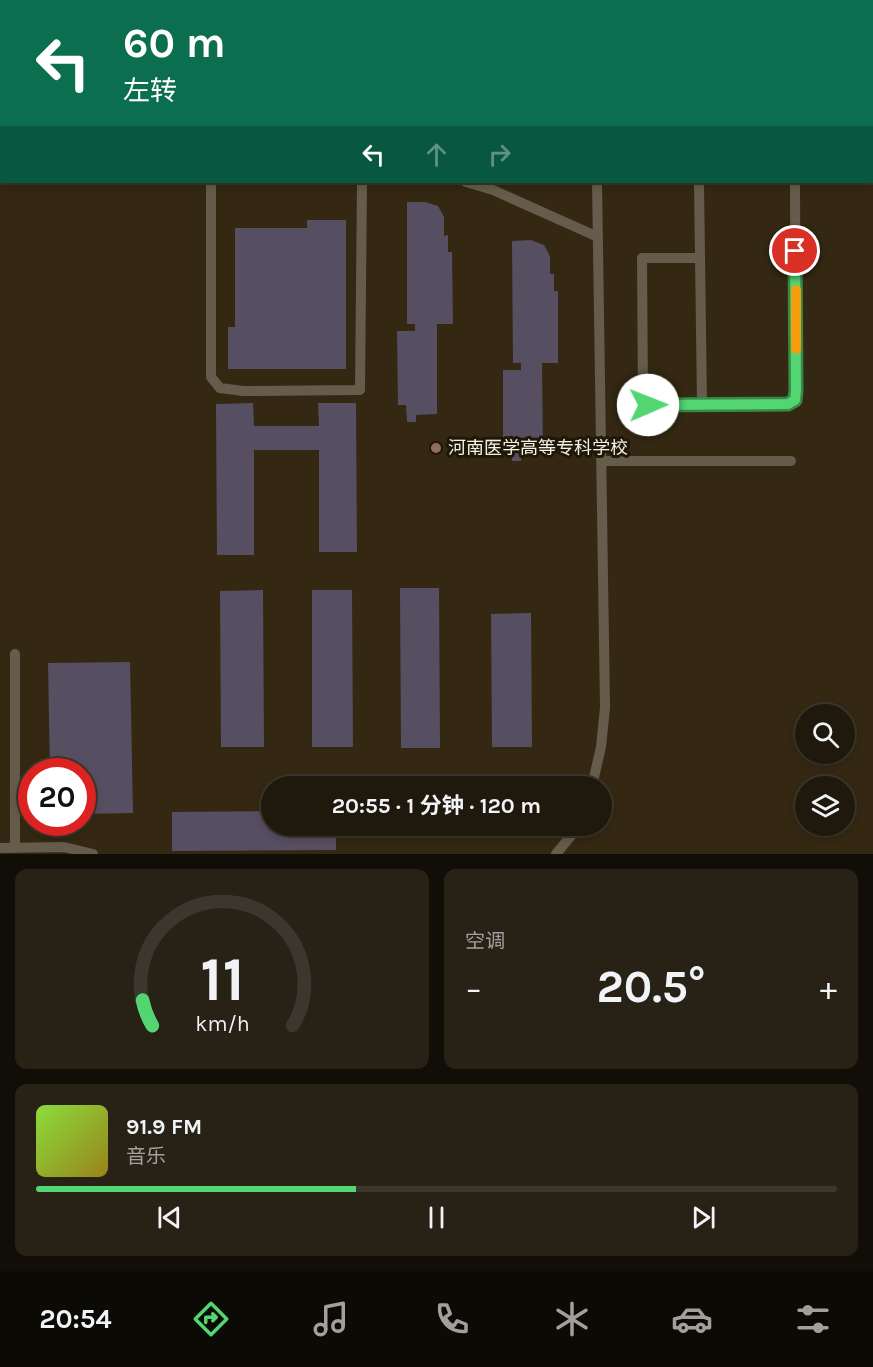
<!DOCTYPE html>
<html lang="zh">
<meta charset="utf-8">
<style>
:root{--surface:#1f180d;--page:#272116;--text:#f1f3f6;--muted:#a1a09d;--line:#3c372e;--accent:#53d672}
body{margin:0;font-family:Karla,"Noto Sans SC",sans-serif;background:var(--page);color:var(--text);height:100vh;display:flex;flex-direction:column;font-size:22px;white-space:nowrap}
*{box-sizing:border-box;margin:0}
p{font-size:20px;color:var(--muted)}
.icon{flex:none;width:33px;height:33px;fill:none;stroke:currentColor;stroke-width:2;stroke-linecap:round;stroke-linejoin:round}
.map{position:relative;height:854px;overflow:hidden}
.panel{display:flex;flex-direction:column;gap:15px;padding:15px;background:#110d07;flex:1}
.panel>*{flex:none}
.top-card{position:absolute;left:0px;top:0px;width:873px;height:183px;box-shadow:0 3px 9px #0003,0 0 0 2px var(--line);background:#0b6e4f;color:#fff;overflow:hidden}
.tools{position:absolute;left:795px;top:704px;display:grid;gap:12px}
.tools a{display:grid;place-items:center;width:60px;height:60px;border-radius:50%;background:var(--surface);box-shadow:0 3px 9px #0003,0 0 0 2px var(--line);font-size:30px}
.speed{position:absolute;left:18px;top:758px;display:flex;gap:12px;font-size:30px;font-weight:700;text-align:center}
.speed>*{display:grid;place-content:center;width:78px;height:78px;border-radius:50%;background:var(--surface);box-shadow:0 3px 9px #0003,0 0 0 2px var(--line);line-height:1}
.speed .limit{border:9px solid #d22;background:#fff;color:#111}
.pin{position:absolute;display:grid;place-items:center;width:51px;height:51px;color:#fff;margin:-26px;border:3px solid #fff;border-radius:50%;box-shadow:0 2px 6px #0007}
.me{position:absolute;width:66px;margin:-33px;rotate:89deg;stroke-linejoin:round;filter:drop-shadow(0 0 4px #0008)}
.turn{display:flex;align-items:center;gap:21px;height:126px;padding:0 24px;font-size:27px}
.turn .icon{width:78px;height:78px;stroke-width:2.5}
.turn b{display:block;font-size:42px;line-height:51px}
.lanes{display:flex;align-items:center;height:57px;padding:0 24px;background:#0003;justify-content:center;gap:30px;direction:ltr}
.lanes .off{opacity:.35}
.big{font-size:45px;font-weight:700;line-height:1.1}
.panel .widget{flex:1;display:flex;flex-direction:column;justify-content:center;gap:9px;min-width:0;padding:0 21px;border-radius:12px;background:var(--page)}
.panel .dial{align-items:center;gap:0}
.dial svg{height:156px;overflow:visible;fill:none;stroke:var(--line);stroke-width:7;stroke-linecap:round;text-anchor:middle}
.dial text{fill:var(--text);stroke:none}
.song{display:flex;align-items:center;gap:18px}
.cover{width:72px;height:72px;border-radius:9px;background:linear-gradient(135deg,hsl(90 70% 55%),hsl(50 70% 35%))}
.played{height:6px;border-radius:3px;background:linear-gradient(90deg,var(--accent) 40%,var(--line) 40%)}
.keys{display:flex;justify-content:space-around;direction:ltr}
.heat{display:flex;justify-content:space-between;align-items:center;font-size:33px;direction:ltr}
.panel .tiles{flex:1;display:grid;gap:15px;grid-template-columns:1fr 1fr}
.widget:last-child{grid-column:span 2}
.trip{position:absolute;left:261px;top:776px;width:351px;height:60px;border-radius:30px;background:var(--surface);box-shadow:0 3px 9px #0003,0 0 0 2px var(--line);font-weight:700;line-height:60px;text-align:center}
.tab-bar{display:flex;height:96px;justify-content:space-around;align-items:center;background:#0c0a05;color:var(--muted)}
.tab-bar .icon{width:42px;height:42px}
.tab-bar .selected{color:var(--accent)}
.tab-bar b{font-size:27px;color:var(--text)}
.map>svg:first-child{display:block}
.built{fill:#342812;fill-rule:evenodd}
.building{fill:#564f61}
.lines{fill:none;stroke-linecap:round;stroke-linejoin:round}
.path{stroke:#8e877a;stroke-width:3;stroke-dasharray:4.5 4.5;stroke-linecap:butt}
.lane{stroke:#665c4b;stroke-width:10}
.route-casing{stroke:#368b4a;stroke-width:15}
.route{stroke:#53d672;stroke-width:10}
.slow{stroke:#f59e0b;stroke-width:10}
.education-dot{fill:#8d6e63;stroke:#1f1708;stroke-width:2}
.labels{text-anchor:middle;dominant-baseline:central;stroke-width:6;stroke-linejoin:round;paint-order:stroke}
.poi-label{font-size:18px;fill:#f6f1e7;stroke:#1f1708;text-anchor:start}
</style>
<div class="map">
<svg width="873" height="854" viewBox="0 0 873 854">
<rect width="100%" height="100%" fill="#292011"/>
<path class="built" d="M0 0H873V854H0ZM2 2H872V182H2ZM806 714H844V753H806ZM32 771H82V822H32ZM272 786H602V825H272ZM806 786H844V825H806Z"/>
<path class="building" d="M407 202H425L438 206 444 217V236L448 235V252H452L453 324H437V414L416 415V422H407L406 405H398L397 331H415V324H407Z
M307 220H346V369H228V327H235V228H307Z
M531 240 544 245 550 256V274H554V291H558V363H542L543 453H521V461H512V444H503V370H521V363H513L512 241Z
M253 403 254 426H319L318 403H356L357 552H319V450H254V555H217L216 404Z
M400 588H439L440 748H401Z
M263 590 264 747H221L220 591Z
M312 590H352L353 747H312Z
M531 613 532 747H492L491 614Z
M130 662 133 813 82 814V771H50L48 663Z
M272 811V825H336V850L172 851V812Z"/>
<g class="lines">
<path class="path" d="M496 2V0"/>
<path class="lane" d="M594 0V2
M690 0V2
M258 2V0
M787 2V0
M211 182V377L220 388 243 391 360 390 362 182
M466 182 493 190 598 237
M699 182 702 405
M700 258H642L643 401 648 405 788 404 795 400 796 390 795 182
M602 461H791
M592 786 601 747 605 707 597 182
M15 847V654
M0 848 64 847 93 854
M556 854 580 825"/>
</g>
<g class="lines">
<defs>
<path id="route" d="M648 405 788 404 795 400 796 390 795 251"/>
</defs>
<use href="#route" class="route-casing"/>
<use href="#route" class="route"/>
<path class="slow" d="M796 290V349"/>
</g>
<circle class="education-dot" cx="436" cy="448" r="6"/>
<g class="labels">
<g class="poi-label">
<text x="448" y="448">河南医学高等专科学校</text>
</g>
</g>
</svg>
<div class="tools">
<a><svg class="icon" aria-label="search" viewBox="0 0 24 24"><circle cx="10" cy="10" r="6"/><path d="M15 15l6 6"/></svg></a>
<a><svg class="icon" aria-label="layers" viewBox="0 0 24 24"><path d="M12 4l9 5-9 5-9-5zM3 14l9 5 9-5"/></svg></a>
</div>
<div class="speed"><div class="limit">20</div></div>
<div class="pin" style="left:795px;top:251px;background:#d93025"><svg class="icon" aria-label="arrive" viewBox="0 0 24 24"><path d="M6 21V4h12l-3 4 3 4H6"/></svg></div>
<svg class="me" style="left:648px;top:405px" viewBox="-20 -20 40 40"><circle r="19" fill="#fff"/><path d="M0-13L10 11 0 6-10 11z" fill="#53d672"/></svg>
<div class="trip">20:55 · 1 分钟 · 120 m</div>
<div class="top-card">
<div class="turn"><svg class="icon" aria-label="left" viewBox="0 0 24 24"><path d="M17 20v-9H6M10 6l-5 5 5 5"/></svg><div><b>60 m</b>左转</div></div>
<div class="lanes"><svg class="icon" aria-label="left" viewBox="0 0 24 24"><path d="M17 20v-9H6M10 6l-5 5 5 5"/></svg><svg class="icon off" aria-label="ahead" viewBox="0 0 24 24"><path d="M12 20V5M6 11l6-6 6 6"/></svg><svg class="icon off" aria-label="right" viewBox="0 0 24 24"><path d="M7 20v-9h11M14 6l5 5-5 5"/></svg></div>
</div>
</div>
<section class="panel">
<div class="tiles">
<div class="widget dial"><svg viewBox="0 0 100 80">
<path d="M14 69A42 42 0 1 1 86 69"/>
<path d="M14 69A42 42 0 0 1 9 56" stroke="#53d672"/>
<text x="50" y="56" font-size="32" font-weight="700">11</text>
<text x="50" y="72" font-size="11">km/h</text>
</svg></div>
<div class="widget"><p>空调</p>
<div class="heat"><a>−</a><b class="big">20.5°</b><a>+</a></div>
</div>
<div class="widget">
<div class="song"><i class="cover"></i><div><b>91.9 FM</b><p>音乐</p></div></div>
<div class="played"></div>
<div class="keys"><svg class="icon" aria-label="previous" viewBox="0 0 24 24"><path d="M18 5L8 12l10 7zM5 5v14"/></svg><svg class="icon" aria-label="pause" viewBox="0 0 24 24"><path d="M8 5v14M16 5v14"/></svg><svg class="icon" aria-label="next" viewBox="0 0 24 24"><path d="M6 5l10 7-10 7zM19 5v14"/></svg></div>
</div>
</div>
</section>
<nav class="tab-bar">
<b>20:54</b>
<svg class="icon selected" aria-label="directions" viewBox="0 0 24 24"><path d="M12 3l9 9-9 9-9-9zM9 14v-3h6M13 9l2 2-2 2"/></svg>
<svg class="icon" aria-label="music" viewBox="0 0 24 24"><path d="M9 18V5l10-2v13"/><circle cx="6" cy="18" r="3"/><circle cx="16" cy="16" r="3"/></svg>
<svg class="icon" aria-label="phone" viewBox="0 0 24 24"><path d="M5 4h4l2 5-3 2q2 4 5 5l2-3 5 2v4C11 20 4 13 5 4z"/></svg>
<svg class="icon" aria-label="climate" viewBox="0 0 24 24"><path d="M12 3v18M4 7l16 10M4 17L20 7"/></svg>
<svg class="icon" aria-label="car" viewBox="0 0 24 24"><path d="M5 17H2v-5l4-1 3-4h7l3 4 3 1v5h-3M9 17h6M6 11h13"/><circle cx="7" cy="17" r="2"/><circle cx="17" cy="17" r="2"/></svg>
<svg class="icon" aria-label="filters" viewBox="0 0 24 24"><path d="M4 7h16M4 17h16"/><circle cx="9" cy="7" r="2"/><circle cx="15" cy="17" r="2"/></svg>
</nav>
